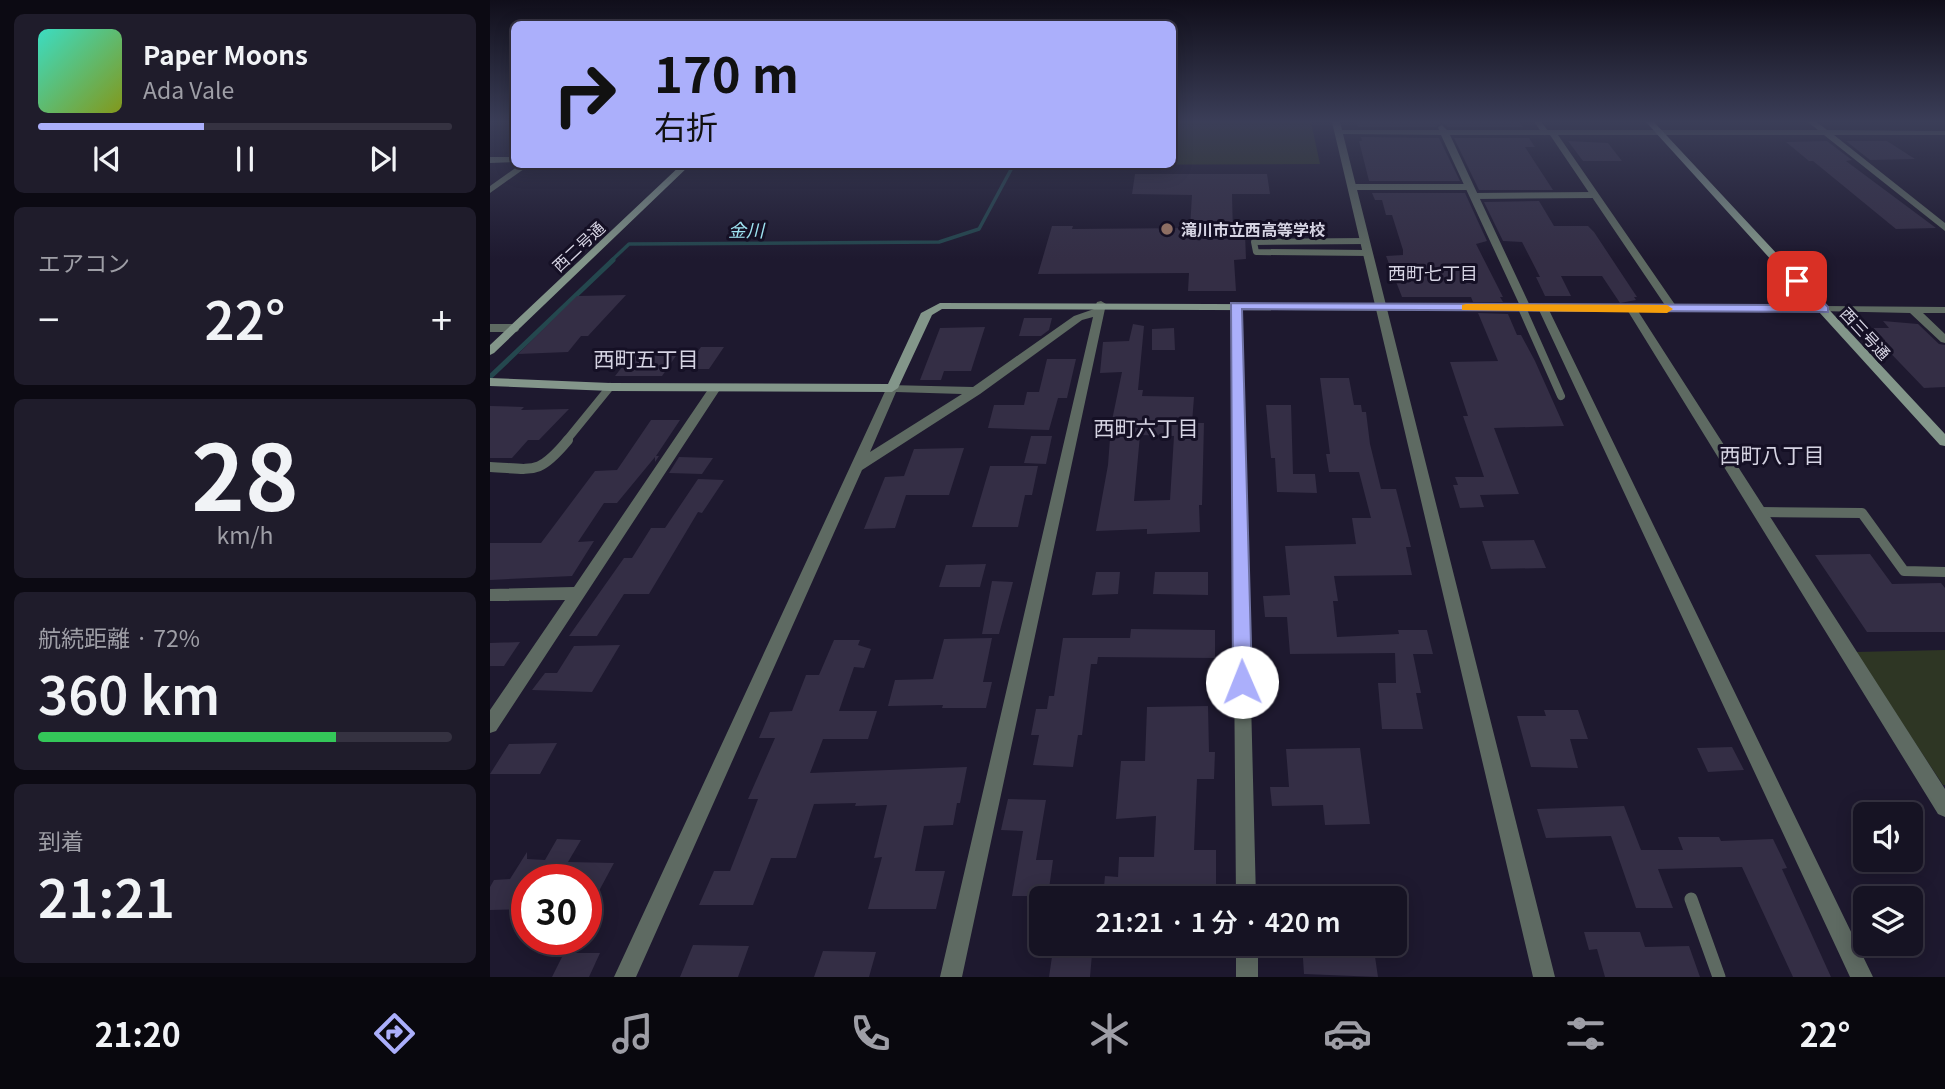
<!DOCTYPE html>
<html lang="ja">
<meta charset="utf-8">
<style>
:root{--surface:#161323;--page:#1f1c2b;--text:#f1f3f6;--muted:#9e9ea6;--line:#353241;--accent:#abaffb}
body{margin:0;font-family:Georgia,"Noto Sans JP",serif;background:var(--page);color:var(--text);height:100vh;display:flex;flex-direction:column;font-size:26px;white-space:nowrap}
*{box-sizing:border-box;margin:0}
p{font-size:23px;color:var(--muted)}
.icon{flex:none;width:38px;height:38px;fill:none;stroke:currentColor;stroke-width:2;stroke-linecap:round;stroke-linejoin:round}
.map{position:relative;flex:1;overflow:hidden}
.panel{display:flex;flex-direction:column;gap:14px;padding:14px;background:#0c0a13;width:490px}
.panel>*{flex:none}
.hud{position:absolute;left:21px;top:21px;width:665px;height:147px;border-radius:10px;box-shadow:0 4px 18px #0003,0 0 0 2px var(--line);background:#abaffb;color:#111;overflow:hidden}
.fabs{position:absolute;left:1363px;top:802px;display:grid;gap:14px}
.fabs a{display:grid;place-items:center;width:70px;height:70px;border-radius:10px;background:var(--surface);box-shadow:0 4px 18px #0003,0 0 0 2px var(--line);font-size:35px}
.speed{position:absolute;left:21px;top:864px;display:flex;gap:14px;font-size:35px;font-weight:700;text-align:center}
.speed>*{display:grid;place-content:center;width:91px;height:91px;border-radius:50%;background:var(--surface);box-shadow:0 4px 18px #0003,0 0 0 2px var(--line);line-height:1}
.speed .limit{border:10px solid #d22;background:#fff;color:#111}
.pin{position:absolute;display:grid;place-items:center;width:60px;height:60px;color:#fff;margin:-30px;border-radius:14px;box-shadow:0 4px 10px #0006}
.me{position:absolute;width:77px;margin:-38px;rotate:359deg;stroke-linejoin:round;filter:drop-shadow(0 0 5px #0008)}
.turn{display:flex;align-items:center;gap:24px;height:147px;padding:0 28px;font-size:32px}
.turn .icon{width:91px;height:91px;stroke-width:2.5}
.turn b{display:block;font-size:49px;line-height:60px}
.big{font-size:52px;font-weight:600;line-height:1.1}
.panel .widget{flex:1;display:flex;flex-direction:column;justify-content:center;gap:10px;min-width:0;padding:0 24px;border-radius:10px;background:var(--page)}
.panel .dial{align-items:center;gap:0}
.dial b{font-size:91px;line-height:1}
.song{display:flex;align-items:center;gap:21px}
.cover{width:84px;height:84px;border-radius:10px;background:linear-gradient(135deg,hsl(170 70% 55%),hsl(70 70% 35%))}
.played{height:7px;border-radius:4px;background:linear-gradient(90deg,var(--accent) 40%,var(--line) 40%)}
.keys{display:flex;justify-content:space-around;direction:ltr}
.heat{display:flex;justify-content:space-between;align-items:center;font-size:38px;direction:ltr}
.charge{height:10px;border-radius:5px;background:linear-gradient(90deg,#34c759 72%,var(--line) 0)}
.trip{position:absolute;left:539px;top:886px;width:378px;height:70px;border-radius:10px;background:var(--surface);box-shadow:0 4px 18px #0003,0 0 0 2px var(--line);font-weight:600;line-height:70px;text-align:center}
.menu{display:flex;height:112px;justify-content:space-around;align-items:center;background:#09080e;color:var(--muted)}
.menu .icon{width:49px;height:49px}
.menu .on{color:var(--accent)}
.menu b{font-size:32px;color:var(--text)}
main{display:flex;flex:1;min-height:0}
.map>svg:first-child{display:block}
.green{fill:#2e3624}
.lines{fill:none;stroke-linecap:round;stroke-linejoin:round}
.stream-far1{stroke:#24474e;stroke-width:3.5}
.stream{stroke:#24474e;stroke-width:5}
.building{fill:#342e45;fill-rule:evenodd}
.lane-far3{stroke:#5e6a62;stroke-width:6}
.lane-far2{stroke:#5e6a62;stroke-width:8}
.lane-far1{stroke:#5e6a62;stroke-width:10}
.lane{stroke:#5e6a62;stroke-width:13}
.street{fill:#5e6a62;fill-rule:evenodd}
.secondary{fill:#83968a;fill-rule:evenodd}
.route{fill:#abaffb;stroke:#6f72a3;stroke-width:2}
.slow{fill:#f59e0b}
.education-dot{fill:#8d6e63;stroke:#151025;stroke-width:2.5}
.labels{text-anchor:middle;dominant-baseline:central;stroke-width:6;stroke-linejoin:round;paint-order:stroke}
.far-poi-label{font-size:16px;font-weight:bold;fill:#d6d4e3;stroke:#151025;text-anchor:start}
.far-street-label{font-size:16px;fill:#d6d4e3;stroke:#151025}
.far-water-label{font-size:18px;font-style:italic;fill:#9ee3f2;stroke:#151025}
.far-neighbourhood-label{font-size:18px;fill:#d6d4e3;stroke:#151025}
.neighbourhood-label{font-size:21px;fill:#d6d4e3;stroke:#151025}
</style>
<main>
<section class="panel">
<div class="widget">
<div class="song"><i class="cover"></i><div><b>Paper Moons</b><p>Ada Vale</p></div></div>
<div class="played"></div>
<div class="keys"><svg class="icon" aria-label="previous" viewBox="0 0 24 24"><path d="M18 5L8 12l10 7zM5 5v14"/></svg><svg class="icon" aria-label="pause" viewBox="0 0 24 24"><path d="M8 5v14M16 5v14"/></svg><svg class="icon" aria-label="next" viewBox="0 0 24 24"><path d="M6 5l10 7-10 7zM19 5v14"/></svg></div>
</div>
<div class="widget"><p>エアコン</p>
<div class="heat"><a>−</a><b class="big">22°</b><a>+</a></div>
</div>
<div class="widget dial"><b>28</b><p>km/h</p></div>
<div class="widget"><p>航続距離 · 72%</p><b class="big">360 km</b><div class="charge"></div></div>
<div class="widget"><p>到着</p><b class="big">21:21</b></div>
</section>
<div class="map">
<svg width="1455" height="977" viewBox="0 0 1455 977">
<rect width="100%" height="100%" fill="#1e192f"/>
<path class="green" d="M683 122H821L830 164 549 165 682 164Z
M1455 650V785H1453L1365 652Z"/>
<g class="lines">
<path class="stream-far1" d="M121 261 139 244 449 242 489 229 524 164"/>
<path class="stream" d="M0 377 123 260"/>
</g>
<path class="building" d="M866 122H1029L1033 127H958L952 122 946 127H868Z
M871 137 949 138 970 181H879L869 141H872Z
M964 138H1039L1045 147H1035L1063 190H989Z
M1078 141 1118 143 1132 161H1093Z
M1337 141 1362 160 1356 161 1446 228 1406 229 1323 161H1319L1296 142Z
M1356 141H1397L1425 159 1380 160Z
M645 174H777L780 194H742L743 233H755L756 259 744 260 746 291H698L699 273 548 274 562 226H583L582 229 700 228 702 195 642 194Z
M882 193H975L997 241 986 244 1013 297H1010L1013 302H983L981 297H912L896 256 913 255V250L902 215H896L892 200H885Z
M1049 201 1064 226H1098L1104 232 1147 297H1144L1146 300 1130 303 1112 276H1071L1081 296H1055L1046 277H1050L1032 242 1013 241 994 202Z
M136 295 98 336H91L78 352 28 354 87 296Z
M988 313 1018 314 1027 335H1031L1045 361 1074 426 1004 428 1029 494 990 495 994 507 970 508 963 485H968L965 477H994L973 416H978L960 362 1008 361Z
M534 318H562L559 330 551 336H529Z
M1393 321 1428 324 1449 344 1455 345V387L1434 388 1387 339H1394L1383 328H1399Z
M643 324 654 326 648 390H653L652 396 704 397 702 423H714L712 505H709L710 532 657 534V529L606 531 618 465 621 425 632 372 610 373 613 342 639 341ZM650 435 684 436 680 500 644 501Z
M495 327 481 371H454L451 380H430L450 328Z
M684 328 685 350H662V329Z
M211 347H234L219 369H195Z
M143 353H188L172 376H125Z
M557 359H586L577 398H568L559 430 498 428 504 405H534L537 392H549Z
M830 378H859L864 405H871L872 412H876L880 444 891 489H906L921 547H916L922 575 844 576 848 601H843L847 637 909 634 908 630H937L943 654H923L931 693H926L933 729H892L888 683H906L905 653 800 654 797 617H775L773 596 800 595 795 546 866 544 862 518H881L869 472H839L836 454H840Z
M776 405H801L803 474H825L827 493 787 492 785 458H781Z
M0 406 34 407 31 410 79 409 49 440H38L22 458H0Z
M161 420H190L166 456H169L165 462V457L127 503H114L88 542 104 541 82 576 0 580V543H51L105 471 127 470Z
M541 436H562L556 464 534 463Z
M474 448 459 495H416L405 528 374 529 395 477 414 476 424 449Z
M189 457 223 458 212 474 179 473Z
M500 466H548L542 495H535L528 527H482Z
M208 479 234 480 212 513 208 512 159 594H134L107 636H79L134 558H142L161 528H175Z
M1044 540 1056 568 1001 569 992 541Z
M1380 554 1402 584 1451 583 1455 588V632H1377L1325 555Z
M496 564 490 587H449L456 565Z
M606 572H630L628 594 602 595Z
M665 572H718V595L663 594Z
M502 581 523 582 509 634H492Z
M641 629 725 630V658L608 657 607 664H601L592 735H588L583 767 543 765 549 735H541L546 709H557L559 696H564L573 638H640Z
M502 638 493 682H502L496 708H452L453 705 398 706 405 680 443 679 454 639Z
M344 640H370L368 645 381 649 374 668 364 667 349 711H387L378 739H333L320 773 477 767 470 803H467L463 825 434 826 425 871H455L446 909H378L392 857 384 858 397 805 365 806 366 803 324 804 306 858H281L263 905H209L224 871H240L268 799H258L285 738H269L280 712 302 711 316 675H329Z
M30 642 14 666H0V643Z
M130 645 102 692 42 690 55 673H67L84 646Z
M718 706 719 752H725L724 779H707L704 850H726V898H613L615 876 628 877 629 857H664L666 816 626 819 631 761H655L657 707Z
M1054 710H1088L1098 739H1080L1088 768 1041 767 1027 716H1056Z
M67 743 50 774H0L19 744Z
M1242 747 1254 770 1218 772 1207 748Z
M870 748 880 824 835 825 833 805 782 806 780 787H799L796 749Z
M518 799 556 800 546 860H563L558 896H522L533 831 511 830Z
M1134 806 1151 850H1193L1188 837H1229L1231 841 1283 839 1297 868 1292 869 1341 977H1303L1252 867 1168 869 1183 908H1146L1121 836 1056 838 1047 809Z
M67 839 91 840 78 862 124 863 96 915V880H37V909L0 910V887L4 880 20 879 37 852V859L55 860Z
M1094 932H1150L1155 947 1199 946 1210 977H1115L1107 949 1099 950Z
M564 943H603L600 977H559Z
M812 943H883L888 977 814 974Z
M203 945 259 946 248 977H190Z
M333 951 386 952 379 977H324Z
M74 953H110L99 977H62Z"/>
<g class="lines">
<path class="lane-far3" d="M1048 122 1055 132
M862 187H980
M984 196 1105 195
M876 241 764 242 766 252 879 253"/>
<path class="lane-far2" d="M1032 308 1071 396
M0 328H25
M76 441 120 387"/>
<path class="lane-far1" d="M0 467C44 469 48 476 78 440
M1269 512 1372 513 1414 571 1455 572"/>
<path class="lane" d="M1201 899 1229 977"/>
<path class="street" d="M842 122H850L852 130H949L948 127 952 125 957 130H1328L1318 122H1327L1337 130 1455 131V135H1344L1455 223V231L1334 135H1068L1188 309 1183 312 1179 311 1060 135H960L1041 308 1036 311 1031 308 951 135 853 134 1065 977H1043Z
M0 157H24V162L0 163Z
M31 164H41L0 193V186Z
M611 301 616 304 472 977H450L603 317 592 320 490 394 372 470 146 977H124L398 385 483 387 584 316 604 309 607 302ZM406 392 472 394 380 452Z
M746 303 751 306 766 898H746L741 306Z
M1053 305 1058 308 1383 977H1360L1048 308Z
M1141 305 1146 308 1455 789V817L1448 814 1136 308Z
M1333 306 1455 307V313H1433L1455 334V343L1451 342 1420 313 1329 311 1328 309Z
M225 384 231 388 6 731 0 733V710L75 600 0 601V589L84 587 221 385Z
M746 943H768V977H746Z"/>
<path class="secondary" d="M1156 122H1164L1455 434V446L1450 445 1329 312 452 309 442 315 408 388 402 392 120 391 0 386V378L120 383 398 384 431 313 450 303 1323 306Z
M192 164H201L4 353 0 355V345Z"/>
</g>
<linearGradient id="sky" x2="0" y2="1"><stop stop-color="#100e1a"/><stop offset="0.47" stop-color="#3b3e58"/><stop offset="1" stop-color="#3b3e58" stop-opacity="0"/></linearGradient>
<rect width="1455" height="259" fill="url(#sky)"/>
<path class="route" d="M1307 278 1311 279 1338 307V312L752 309 762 682 759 688 752 691 745 688 743 682 741 303 1323 305 1301 281Z"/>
<path class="slow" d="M976 304 1177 305 1183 309 1177 313 972 310V305Z"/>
<circle class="education-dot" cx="677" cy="229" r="7"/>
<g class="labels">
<g class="far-poi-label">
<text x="691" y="229">滝川市立西高等学校</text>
</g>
<g class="far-street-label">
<text transform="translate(88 246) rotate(-43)">西二号通</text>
<text transform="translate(1376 333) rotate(47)">西三号通</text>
</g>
<g class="far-water-label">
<text x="256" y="229">金川</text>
</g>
<g class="far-neighbourhood-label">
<text x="943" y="272">西町七丁目</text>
</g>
<g class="neighbourhood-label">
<text x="156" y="358">西町五丁目</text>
<text x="656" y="427">西町六丁目</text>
<text x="1282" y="454">西町八丁目</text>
</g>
</g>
</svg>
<div class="fabs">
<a><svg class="icon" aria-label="sound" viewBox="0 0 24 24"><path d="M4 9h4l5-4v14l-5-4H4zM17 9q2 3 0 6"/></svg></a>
<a><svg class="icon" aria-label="layers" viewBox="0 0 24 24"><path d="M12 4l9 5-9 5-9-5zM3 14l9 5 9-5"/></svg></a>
</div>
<div class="speed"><div class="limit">30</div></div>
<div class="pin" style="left:1307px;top:281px;background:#d93025"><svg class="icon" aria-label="arrive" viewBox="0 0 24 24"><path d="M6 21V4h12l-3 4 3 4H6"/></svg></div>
<svg class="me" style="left:752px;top:682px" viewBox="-20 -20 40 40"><circle r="19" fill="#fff"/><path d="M0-13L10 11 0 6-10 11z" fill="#abaffb"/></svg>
<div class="trip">21:21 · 1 分 · 420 m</div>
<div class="hud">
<div class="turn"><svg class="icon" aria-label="right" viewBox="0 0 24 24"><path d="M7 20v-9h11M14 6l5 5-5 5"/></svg><div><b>170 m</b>右折</div></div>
</div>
</div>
</main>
<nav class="menu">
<b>21:20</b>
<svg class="icon on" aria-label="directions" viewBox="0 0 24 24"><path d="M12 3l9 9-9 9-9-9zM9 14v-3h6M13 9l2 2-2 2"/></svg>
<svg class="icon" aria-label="music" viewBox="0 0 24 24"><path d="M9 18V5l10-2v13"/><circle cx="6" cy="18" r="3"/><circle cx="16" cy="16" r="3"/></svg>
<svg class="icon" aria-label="phone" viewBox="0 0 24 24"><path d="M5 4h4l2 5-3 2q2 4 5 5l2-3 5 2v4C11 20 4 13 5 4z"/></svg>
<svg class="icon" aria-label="climate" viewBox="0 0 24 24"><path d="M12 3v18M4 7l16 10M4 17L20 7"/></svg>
<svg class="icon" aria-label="car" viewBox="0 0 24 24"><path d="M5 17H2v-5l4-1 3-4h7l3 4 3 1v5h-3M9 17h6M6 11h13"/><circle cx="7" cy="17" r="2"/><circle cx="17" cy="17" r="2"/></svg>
<svg class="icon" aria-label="filters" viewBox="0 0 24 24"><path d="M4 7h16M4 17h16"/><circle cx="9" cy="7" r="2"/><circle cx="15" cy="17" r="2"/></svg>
<b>22°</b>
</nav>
